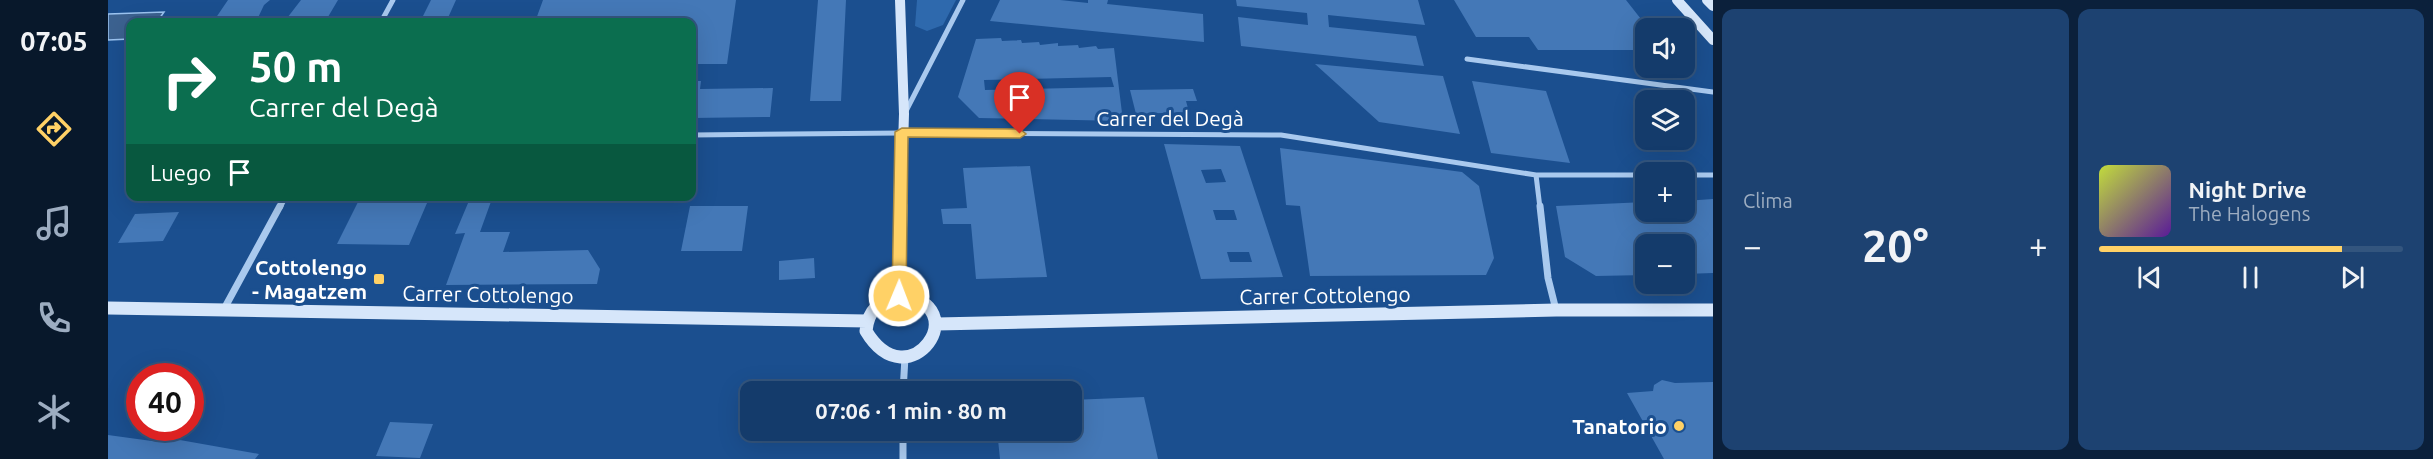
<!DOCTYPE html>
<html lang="es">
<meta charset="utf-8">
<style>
:root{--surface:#143b6b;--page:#1d4271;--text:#f1f3f6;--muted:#9dadc1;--line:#33557e;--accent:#ffd166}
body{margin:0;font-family:Ubuntu,sans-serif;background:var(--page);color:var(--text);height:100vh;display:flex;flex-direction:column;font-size:22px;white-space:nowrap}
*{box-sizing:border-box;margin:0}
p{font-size:20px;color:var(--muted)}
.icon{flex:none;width:33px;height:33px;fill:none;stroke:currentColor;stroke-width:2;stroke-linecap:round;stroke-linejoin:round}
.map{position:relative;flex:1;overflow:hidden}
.details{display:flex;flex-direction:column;gap:9px;padding:9px;background:#0b203b;width:720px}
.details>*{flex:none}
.top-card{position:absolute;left:18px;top:18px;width:570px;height:183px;border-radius:12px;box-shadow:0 6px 24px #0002,0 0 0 2px var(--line);background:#0b6e4f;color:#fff;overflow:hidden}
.controls{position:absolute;left:1527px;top:18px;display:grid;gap:12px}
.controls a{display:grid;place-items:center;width:60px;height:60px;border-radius:12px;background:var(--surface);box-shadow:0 6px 24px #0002,0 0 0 2px var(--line);font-size:30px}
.speed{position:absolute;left:18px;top:363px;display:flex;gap:12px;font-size:30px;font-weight:700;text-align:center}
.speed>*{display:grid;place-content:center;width:78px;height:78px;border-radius:50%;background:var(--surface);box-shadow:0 6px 24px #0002,0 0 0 2px var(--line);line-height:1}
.speed .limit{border:9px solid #d22;background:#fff;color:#111}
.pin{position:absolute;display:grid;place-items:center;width:51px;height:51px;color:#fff;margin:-62px -26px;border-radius:50% 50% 50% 0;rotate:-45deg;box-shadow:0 0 6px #0007}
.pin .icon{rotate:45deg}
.me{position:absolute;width:66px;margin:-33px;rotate:1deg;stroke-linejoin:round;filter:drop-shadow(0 0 4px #0008)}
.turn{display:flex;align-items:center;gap:21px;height:126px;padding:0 24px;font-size:27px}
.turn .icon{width:78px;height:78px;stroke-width:2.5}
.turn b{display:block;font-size:42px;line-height:51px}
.then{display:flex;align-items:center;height:57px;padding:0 24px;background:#0003;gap:12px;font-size:22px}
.big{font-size:45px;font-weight:600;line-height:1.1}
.details .widget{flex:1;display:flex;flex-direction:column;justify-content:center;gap:9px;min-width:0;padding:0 21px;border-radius:12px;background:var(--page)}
.song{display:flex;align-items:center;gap:18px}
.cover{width:72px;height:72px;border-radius:9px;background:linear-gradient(135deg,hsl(70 70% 55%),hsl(270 70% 35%))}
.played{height:6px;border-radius:3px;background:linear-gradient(90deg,var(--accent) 80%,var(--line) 80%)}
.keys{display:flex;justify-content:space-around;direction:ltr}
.heat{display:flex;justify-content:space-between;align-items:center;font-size:33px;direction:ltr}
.details .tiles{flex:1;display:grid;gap:9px;grid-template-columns:repeat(2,1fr)}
.trip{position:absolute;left:632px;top:381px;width:342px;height:60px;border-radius:12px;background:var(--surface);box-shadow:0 6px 24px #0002,0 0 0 2px var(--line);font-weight:600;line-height:60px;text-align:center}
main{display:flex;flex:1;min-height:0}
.tab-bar{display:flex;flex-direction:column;width:108px;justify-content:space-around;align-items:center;background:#08182b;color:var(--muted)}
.tab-bar .icon{width:42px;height:42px}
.tab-bar .on{color:var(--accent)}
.tab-bar b{font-size:27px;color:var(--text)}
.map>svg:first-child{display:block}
.green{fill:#2e69ad}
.water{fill:#3c6290;stroke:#9cc4f0;stroke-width:1.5}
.building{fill:#4478b7;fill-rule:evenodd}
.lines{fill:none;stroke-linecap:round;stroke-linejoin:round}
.street-far1{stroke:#a9c9ee;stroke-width:5}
.street{stroke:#a9c9ee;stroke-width:7}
.secondary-far1{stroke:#d6e6fa;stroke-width:10}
.secondary{stroke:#d6e6fa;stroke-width:13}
.route{fill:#ffd166;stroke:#a68842;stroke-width:1.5}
.poi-dot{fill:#ffd166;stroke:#1b4f8f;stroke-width:2}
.labels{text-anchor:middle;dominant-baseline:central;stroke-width:6;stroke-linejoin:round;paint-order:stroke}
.street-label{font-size:21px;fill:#fff;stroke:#1b4f8f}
.poi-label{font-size:21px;font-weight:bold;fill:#fff;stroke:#1b4f8f;text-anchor:end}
</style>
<main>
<nav class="tab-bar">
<b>07:05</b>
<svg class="icon on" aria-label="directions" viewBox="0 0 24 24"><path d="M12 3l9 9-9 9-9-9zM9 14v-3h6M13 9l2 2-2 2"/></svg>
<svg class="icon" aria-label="music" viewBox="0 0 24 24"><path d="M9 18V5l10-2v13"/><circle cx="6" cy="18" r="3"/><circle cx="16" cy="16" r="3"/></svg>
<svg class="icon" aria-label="phone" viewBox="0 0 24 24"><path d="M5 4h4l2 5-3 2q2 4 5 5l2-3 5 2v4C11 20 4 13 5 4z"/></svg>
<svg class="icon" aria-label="climate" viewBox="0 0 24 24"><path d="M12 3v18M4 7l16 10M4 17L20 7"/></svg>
</nav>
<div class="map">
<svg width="1605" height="459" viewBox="0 0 1605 459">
<rect width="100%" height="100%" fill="#1b4f8f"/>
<path class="green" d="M809 0H848L835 25 819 31 807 26Z"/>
<path class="water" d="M56 12 49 22H22V39L0 40V14Z"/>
<path class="building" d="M120 0H162L156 5 148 22H105Z
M193 0H230L217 22H176Z
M323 0H348L339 20H313Z
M435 0H628L619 64H584L582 19 427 22Z
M710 0H738L733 101H702Z
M892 0H952L980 3V0H1000L999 4 1095 14 1096 42 882 21Z
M1128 0H1310L1317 25 1220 15 1221 27 1308 36 1316 66 1133 46 1130 17 1200 25 1199 13 1129 6Z
M1346 0H1518L1540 28H1538V50H1430L1421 37H1368Z
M893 38 894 41 913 40 914 43 931 42 932 45 950 43V46L970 45 971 48 988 46 990 49 1006 48 1015 121 871 118 850 97 868 39ZM1003 77 1006 87 877 90 876 80Z
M1207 64 1335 76 1352 134 1271 122Z
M584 81H593L592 89 665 88 662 117 584 118Z
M1364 81 1438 91 1462 163 1383 153Z
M1085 89 1089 101H1078L1081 112 1028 114 1022 90Z
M1056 144 1132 146 1175 277 1093 279ZM1113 169 1118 182 1098 183 1093 170ZM1105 210H1126L1129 220H1108ZM1119 252H1141L1144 262H1122Z
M1172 148 1354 172 1371 186 1386 258 1378 275 1202 276 1192 206 1178 205Z
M922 166 939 277 868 279 863 224H835L833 209 859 208 855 168Z
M253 196H322L301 245 229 244Z
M363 196H385L372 232H402L395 252 480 250 492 269 489 284 338 285 357 233 347 234Z
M1605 199V273L1576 274V244H1538V275L1488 276 1457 257 1448 206 1538 202V212H1576V201Z
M582 206H640L634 251H573Z
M71 212 55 241 10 243 27 214Z
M706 258 707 278 671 280V261Z
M1554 380 1567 383 1605 382V459H1556L1519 393 1545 391 1546 385Z
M1036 397 1050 459H892L889 430H963V400Z
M282 422 325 424 312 458 268 456Z
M0 435 51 442 55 437 151 454 147 459H0Z"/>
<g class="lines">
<path class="street-far1" d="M273 22 285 0
M1359 59 1605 92
M798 111 855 0
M584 135 794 133 1173 135 1428 175H1538
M1428 175 1432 208
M1576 175H1605
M172 208 178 196"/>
<path class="street" d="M1432 206 1440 278 1448 310
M116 309 172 206
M795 392 797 357
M795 430V459"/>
<path class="secondary-far1" d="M792 0 796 114 793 208
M1569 0 1605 40
M1599 0 1605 6"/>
<path class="secondary" d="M791 296 793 206
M791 296C870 303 801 403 758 331 760 310 771 301 791 296Z
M0 308 759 321
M829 324 1448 310H1605"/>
</g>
<path class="route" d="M794 128 912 129 918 134 912 138 800 137 798 296 796 300H786L784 296 787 132Z"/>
<g class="poi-dot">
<rect x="265" y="273" width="12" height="12" rx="3"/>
<circle cx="1571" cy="426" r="6"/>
</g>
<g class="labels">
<g class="street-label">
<text x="1062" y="118">Carrer del Degà</text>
<text transform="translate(380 294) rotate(1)">Carrer Cottolengo</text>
<text transform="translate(1217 295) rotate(-1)">Carrer Cottolengo</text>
</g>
<g class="poi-label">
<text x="259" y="267">Cottolengo<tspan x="259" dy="24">- Magatzem</tspan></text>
<text x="1559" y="426">Tanatorio</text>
</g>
</g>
</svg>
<div class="controls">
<a><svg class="icon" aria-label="sound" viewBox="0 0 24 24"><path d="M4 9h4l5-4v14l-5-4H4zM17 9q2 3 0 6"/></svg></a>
<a><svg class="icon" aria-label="layers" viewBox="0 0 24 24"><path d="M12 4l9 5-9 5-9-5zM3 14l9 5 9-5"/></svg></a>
<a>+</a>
<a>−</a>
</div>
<div class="speed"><div class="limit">40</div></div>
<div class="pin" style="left:912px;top:134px;background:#d93025"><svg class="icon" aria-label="arrive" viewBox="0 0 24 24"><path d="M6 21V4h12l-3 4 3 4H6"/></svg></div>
<svg class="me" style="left:791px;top:296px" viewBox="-20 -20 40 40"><circle r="17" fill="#ffd166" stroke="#fff" stroke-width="3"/><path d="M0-11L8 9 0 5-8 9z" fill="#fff"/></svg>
<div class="trip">07:06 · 1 min · 80 m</div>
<div class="top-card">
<div class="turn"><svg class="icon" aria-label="right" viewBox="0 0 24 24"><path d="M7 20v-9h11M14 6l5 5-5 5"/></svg><div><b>50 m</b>Carrer del Degà</div></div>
<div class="then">Luego<svg class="icon" aria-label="arrive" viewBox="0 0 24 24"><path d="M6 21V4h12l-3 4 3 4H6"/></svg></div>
</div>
</div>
<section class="details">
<div class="tiles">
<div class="widget"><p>Clima</p>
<div class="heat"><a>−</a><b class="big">20°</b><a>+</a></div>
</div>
<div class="widget">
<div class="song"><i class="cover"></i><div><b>Night Drive</b><p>The Halogens</p></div></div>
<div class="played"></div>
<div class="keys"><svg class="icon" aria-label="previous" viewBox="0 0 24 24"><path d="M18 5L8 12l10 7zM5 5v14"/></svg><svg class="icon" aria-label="pause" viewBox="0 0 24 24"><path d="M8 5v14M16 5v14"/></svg><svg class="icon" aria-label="next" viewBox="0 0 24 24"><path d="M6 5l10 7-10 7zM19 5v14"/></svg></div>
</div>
</div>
</section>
</main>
